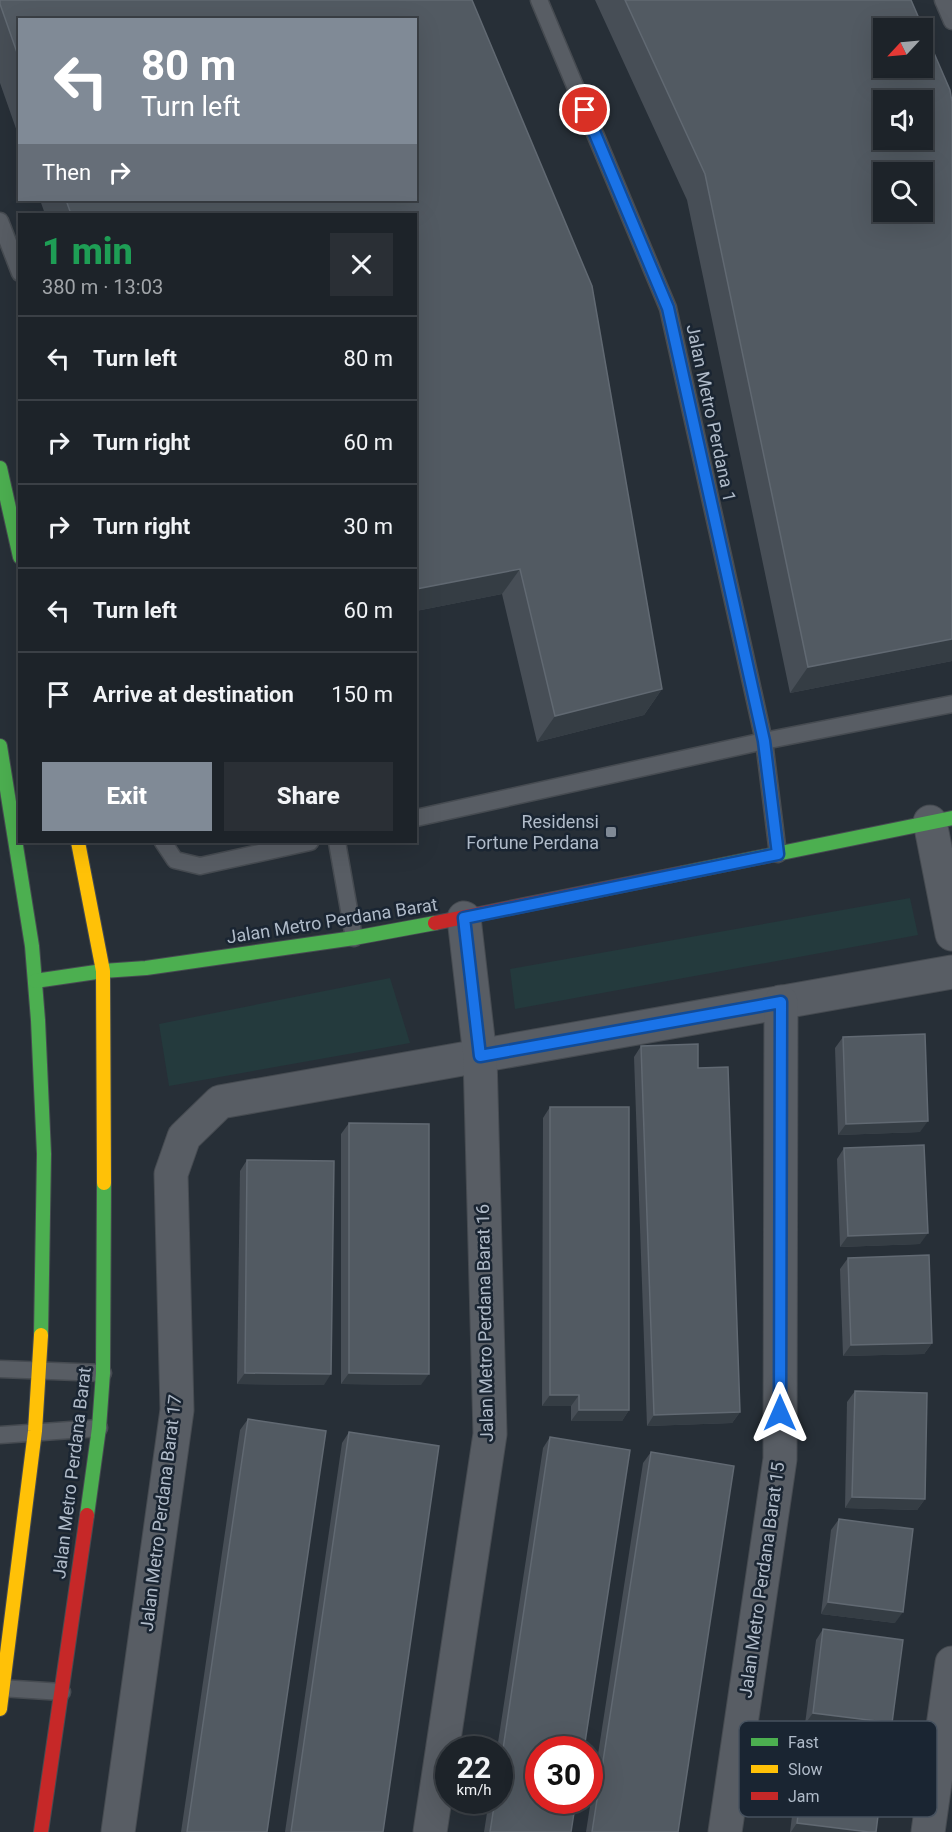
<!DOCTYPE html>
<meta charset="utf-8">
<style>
body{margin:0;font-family:Roboto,sans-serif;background:#2a2f35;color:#f1f3f6;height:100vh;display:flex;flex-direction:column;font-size:22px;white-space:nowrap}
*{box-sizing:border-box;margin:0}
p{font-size:20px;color:#a0a4a8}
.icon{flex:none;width:33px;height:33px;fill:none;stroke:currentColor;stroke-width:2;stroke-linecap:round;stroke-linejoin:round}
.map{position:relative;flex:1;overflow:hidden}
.sheet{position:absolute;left:18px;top:213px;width:399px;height:630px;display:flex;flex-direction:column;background:#1d2329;border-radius:0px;box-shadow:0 6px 24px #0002,0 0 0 2px #3b4046}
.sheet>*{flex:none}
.top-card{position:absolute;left:18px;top:18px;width:399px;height:183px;border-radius:0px;box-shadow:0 6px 24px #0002,0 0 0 2px #3b4046;background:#808a96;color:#fff;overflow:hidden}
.needle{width:39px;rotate:244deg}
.controls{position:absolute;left:873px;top:18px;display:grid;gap:12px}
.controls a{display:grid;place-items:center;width:60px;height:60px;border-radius:0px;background:#1d2329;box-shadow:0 6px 24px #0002,0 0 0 2px #3b4046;font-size:30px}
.speed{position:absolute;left:435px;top:1736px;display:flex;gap:12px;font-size:30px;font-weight:700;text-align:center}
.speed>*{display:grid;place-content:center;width:78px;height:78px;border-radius:50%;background:#1d2329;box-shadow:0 6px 24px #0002,0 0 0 2px #3b4046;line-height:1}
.speed small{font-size:15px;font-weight:400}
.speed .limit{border:9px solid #d22;background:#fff;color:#111}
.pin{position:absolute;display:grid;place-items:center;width:51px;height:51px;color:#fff;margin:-26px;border:3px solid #fff;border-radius:50%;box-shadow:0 2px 6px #0007}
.me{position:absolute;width:66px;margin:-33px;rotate:0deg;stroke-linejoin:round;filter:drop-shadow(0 0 4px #0008)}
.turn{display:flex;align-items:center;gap:21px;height:126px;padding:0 24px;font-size:27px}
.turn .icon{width:78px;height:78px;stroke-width:2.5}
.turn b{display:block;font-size:42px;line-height:51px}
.then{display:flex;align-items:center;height:57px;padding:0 24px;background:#0003;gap:12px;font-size:22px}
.round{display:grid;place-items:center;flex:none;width:63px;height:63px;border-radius:0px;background:#2a2f35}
.overview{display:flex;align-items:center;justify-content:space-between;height:102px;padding:0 24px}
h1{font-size:36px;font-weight:800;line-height:45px;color:#1e9e55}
.button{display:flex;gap:12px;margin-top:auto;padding:12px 24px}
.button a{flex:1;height:69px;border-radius:0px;background:#808a96;color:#fff;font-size:24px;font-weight:800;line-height:69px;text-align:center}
.button a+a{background:#2a2f35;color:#f1f3f6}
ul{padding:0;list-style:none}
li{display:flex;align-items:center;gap:18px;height:84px;padding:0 24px;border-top:2px solid #3b4046}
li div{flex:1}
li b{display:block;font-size:22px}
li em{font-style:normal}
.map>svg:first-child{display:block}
.green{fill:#243a3d}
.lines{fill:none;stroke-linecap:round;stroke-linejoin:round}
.lane-casing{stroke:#464b51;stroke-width:19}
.street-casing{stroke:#464b51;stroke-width:35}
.fast-casing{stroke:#464b51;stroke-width:16}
.slow-casing{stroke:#464b51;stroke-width:16}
.jam-casing{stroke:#464b51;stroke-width:16}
.lane{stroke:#585d64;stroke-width:16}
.street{stroke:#585d64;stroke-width:33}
.fast{stroke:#4caf50;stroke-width:14}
.slow{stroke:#ffc107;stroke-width:14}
.jam{stroke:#c62828;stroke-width:14}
.wall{fill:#474e56}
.shaded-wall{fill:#353d44}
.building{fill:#525a62;stroke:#616972;stroke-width:1.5;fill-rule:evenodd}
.route-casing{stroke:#114b97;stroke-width:15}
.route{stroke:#1a73e8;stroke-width:10}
.poi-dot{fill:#808a96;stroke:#1a2532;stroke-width:2}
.labels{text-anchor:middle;stroke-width:5;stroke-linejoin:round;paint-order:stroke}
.street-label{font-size:18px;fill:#b0bbc9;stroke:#1a2532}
.poi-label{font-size:18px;fill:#b0bbc9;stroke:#1a2532;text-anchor:end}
.key{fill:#1a2532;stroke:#47525f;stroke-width:1.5}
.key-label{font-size:16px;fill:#b0bbc9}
</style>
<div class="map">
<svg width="952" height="1832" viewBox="0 0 952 1832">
<rect width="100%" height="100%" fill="#272f37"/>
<!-- green -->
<g class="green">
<path d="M 910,898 L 918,935 L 515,1009 L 510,969 Z"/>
<path d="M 390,978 L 410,1043 L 169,1086 L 159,1024 Z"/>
</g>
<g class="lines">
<!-- lane casing -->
<g class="lane-casing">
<g id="lane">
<path d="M 539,0 L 668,308 L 764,741 L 778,854"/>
<path d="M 943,0 L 952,21"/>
<path d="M 0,221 L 20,273"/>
<path d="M 416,818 L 764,741 L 952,704"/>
<path d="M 163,842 L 175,860 L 200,866 L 310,842"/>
<path d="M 337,842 L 354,938"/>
<path d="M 0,1369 L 103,1373"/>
<path d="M 0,1435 L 99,1428"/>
<path d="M 0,1688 L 62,1692"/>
</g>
</g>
<!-- street casing -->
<g class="street-casing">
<g id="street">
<path d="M 930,822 L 952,934"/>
<path d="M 118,1832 L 177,1410 L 171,1174 L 184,1137 L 220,1102 L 952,972"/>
<path d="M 430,1832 L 490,1434 L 480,1056 L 464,918"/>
<path d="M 725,1832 L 780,1459 L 781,1002"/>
<path d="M 928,1832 L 952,1663"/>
</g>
</g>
<!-- fast casing -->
<g class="fast-casing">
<g id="fast">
<path d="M 0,468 L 20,557"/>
<path d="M 0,746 L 32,946 L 38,1020 L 44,1154 L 41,1335"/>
<path d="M 683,873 L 952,818"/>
<path d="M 35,981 L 103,971 L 146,968 L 354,938 L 435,923"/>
<path d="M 87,1515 L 99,1428 L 103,1373 L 104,1183"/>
</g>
</g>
<!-- slow casing -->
<g class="slow-casing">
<g id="slow">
<path d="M 78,842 L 103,971 L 104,1183"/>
<path d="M 0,1709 L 35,1431 L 41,1335"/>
</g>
</g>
<!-- jam casing -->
<g class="jam-casing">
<g id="jam">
<path d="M 435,923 L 683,873"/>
<path d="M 41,1832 L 87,1515"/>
</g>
</g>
<!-- lane -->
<use href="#lane" class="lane"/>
<!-- street -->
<use href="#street" class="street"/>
<!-- fast -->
<use href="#fast" class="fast"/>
<!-- slow -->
<use href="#slow" class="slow"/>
<!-- jam -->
<use href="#jam" class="jam"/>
</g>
<!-- wall -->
<g class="wall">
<path d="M 0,0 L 472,0 L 592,286 L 662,689 L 644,715 L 537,742 L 502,594 L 416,611 L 416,214 L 45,214 L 40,200 L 416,200 L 416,20 L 20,20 L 20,140 L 0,83 Z"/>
<path d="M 595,0 L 911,0 L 952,102 L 952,661 L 790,693 L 687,200 Z"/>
<path d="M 843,1037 L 920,1132 L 838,1135 L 835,1048 Z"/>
<path d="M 641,1046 L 698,1068 L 740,1412 L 732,1423 L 647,1426 L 634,1057 Z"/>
<path d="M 550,1107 L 629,1410 L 622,1421 L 571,1421 L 571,1406 L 542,1406 L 543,1118 Z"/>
<path d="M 349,1123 L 421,1385 L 341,1384 L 341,1134 Z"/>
<path d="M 844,1148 L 920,1244 L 840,1247 L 837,1159 Z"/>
<path d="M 247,1160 L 324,1385 L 237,1384 L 240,1171 Z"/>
<path d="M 848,1258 L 932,1343 L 924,1354 L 843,1356 L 840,1269 Z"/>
<path d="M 855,1391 L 925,1499 L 917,1510 L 845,1508 L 847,1402 Z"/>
<path d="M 248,1419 L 267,1832 L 181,1832 L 240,1430 Z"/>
<path d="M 349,1432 L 383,1832 L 285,1832 L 342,1443 Z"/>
<path d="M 550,1437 L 571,1832 L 484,1832 L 489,1800 L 500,1800 L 500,1749 L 497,1749 L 543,1448 Z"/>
<path d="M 651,1452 L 678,1832 L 586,1832 L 643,1463 Z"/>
<path d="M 839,1519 L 895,1623 L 821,1614 L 831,1530 Z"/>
<path d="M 823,1629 L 885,1734 L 805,1724 L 816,1640 Z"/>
<path d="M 808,1741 L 876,1832 L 790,1832 L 800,1752 Z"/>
</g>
<!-- shaded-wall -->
<g class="shaded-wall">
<path d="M 520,569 L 502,594 L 416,611 L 416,589 Z"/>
<path d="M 952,639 L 952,661 L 790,693 L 808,667 Z"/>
<path d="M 662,689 L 644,715 L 537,742 L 555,716 Z"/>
<path d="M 928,1121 L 920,1132 L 838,1135 L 846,1124 Z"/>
<path d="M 928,1233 L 920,1244 L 840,1247 L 848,1236 Z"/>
<path d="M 932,1343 L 924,1354 L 843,1356 L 851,1345 Z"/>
<path d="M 245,1373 L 331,1374 L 324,1385 L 237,1384 Z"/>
<path d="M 349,1373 L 429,1374 L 421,1385 L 341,1384 Z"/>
<path d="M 550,1395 L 579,1395 L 571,1406 L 542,1406 Z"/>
<path d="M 579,1410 L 629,1410 L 622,1421 L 571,1421 Z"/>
<path d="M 740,1412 L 732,1423 L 647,1426 L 654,1415 Z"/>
<path d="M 852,1497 L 925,1499 L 917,1510 L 845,1508 Z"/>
<path d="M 828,1602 L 903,1612 L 895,1623 L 821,1614 Z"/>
<path d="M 813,1713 L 892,1723 L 885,1734 L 805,1724 Z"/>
<path d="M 797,1823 L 869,1832 L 791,1832 Z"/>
</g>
<!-- building -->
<g class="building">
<path d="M 0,0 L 472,0 L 592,286 L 662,689 L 555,716 L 520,569 L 416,589 L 416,214 L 71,214 L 66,200 L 416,200 L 416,20 L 20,20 L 20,61 L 0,4 Z"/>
<path d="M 625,0 L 911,0 L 950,90 L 952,102 L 952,639 L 808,667 L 705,174 ZM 884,28 L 922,28 L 922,68 L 884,68 ZM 884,100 L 922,100 L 922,140 L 884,140 ZM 884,172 L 922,172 L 922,212 L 884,212 Z"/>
<path d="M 925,1034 L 928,1121 L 846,1124 L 843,1037 Z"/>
<path d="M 698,1044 L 698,1068 L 728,1067 L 740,1412 L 654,1415 L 641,1046 Z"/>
<path d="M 550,1107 L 629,1107 L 629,1410 L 579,1410 L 579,1395 L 550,1395 Z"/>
<path d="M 349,1123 L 429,1124 L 429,1374 L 349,1373 Z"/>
<path d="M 924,1145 L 928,1233 L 848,1236 L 844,1148 Z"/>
<path d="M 247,1160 L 334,1161 L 331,1374 L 245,1373 Z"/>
<path d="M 929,1255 L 932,1343 L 851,1345 L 848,1258 Z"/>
<path d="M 855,1391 L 927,1393 L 925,1499 L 852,1497 Z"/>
<path d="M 248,1419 L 326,1431 L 267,1832 L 187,1832 Z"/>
<path d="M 349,1432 L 439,1446 L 383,1832 L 291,1832 Z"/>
<path d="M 550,1437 L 630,1450 L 584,1749 L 538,1749 L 538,1800 L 576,1800 L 571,1832 L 490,1832 L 495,1800 L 500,1800 L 500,1769 Z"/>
<path d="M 651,1452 L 734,1466 L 678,1832 L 592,1832 Z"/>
<path d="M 839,1519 L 913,1529 L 903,1612 L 828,1602 Z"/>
<path d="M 823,1629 L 903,1640 L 892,1723 L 813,1713 Z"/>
<path d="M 808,1741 L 886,1751 L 876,1832 L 869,1832 L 797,1823 Z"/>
</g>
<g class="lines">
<!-- route casing -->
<g class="route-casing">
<path id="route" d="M 585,110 L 668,308 L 764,741 L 778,854 L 464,918 L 480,1056 L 781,1002 L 780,1413"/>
</g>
<!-- route -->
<use href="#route" class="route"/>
</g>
<!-- markers -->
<rect class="poi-dot" x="605" y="826" width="12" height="12" rx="3"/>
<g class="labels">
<!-- street labels -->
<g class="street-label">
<text transform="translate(711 413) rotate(78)" y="6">Jalan Metro Perdana 1</text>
<text transform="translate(332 921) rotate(-9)" y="6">Jalan Metro Perdana Barat</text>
<text transform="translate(485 1323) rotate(-91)" y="6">Jalan Metro Perdana Barat 16</text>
<text transform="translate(72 1473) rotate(-83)" y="6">Jalan Metro Perdana Barat</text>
<text transform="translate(161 1513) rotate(-83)" y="6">Jalan Metro Perdana Barat 17</text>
<text transform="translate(762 1580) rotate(-82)" y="6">Jalan Metro Perdana Barat 15</text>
</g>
<!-- poi labels -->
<g class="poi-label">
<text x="599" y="828">Residensi<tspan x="599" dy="21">Fortune Perdana</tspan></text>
</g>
</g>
<!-- legend -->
<rect x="739" y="1721" width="198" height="96" rx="9" class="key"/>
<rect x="751" y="1738" width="27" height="8" fill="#4caf50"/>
<rect x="751" y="1765" width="27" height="8" fill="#ffc107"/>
<rect x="751" y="1792" width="27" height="8" fill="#c62828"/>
<g class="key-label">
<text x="788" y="1748">Fast</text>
<text x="788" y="1775">Slow</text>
<text x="788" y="1802">Jam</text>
</g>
</svg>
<div class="controls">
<a><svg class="needle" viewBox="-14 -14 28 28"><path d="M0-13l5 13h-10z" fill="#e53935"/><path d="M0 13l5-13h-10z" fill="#a0a4a8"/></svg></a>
<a><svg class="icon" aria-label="sound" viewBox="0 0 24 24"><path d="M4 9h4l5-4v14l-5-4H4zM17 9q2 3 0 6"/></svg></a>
<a><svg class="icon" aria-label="search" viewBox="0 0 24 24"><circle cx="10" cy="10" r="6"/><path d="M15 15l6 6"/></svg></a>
</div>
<div class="speed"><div>22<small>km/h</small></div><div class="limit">30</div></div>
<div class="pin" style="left:585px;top:110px;background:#d93025"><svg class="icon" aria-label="arrive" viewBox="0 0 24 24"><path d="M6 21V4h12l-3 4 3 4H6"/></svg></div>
<svg class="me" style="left:780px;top:1413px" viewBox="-20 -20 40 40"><path d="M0-17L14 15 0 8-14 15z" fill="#1a73e8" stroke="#fff" stroke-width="4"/></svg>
<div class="top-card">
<div class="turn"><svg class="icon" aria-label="left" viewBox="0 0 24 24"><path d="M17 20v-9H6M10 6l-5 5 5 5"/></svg><div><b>80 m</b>Turn left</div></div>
<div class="then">Then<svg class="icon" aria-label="right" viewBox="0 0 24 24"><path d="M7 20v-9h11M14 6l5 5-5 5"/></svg></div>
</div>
<section class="sheet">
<div class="overview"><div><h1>1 min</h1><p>380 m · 13:03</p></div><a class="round"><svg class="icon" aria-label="close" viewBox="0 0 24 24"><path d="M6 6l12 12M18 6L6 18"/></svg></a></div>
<ul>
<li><svg class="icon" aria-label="left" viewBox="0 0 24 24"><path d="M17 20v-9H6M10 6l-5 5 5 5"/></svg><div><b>Turn left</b></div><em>80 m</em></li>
<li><svg class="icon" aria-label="right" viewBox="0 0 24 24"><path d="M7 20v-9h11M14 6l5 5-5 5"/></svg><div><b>Turn right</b></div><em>60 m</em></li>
<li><svg class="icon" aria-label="right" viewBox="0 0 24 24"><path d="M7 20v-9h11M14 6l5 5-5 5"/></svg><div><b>Turn right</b></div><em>30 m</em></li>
<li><svg class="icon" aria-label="left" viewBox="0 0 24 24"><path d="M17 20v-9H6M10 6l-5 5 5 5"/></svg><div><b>Turn left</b></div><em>60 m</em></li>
<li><svg class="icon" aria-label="arrive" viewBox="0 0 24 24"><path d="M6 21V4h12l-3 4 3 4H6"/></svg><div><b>Arrive at destination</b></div><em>150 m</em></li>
</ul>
<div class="button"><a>Exit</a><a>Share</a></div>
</section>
</div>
